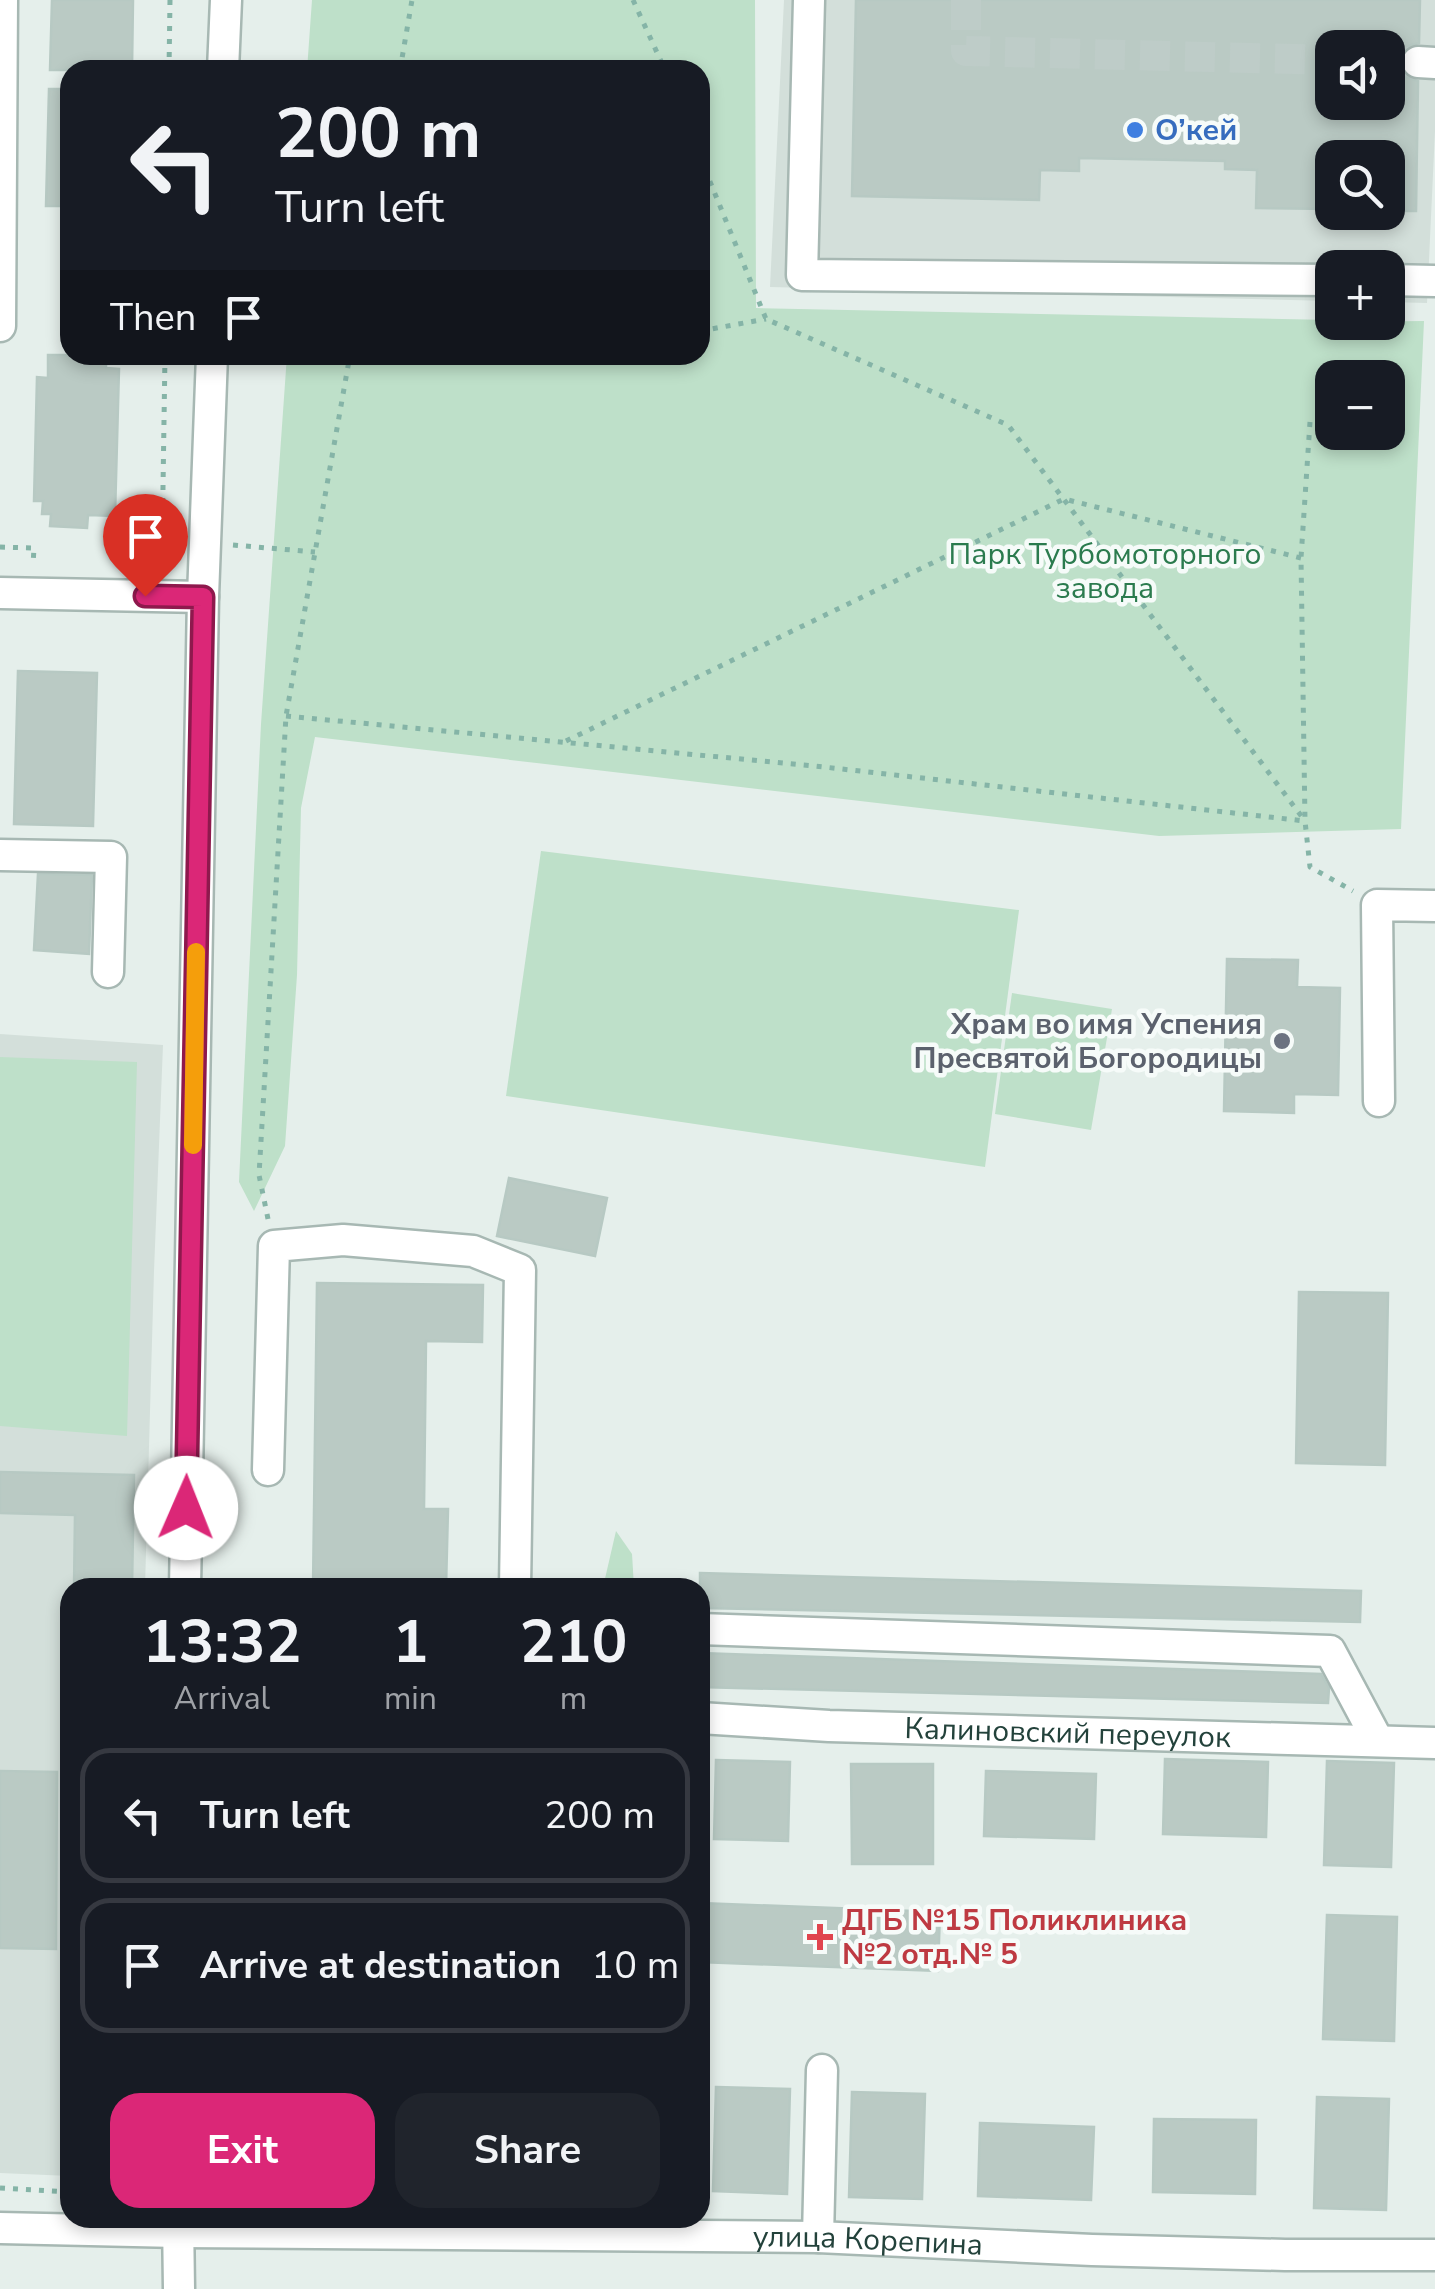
<!DOCTYPE html>
<meta charset="utf-8">
<style>
body{margin:0;font-family:"Nunito Sans",sans-serif;background:#20242c;color:#f1f3f6;height:100vh;display:flex;flex-direction:column;font-size:38px;white-space:nowrap}
*{box-sizing:border-box;margin:0}
p{font-size:32px;color:#9ea1a6}
.icon{flex:none;width:55px;height:55px;fill:none;stroke:currentColor;stroke-width:2;stroke-linecap:round;stroke-linejoin:round}
.map{position:relative;flex:1;overflow:hidden}
.drawer{position:absolute;left:60px;top:1578px;width:650px;height:650px;display:flex;flex-direction:column;background:#171b24;border-radius:30px;box-shadow:0 5px 15px #0003}
.drawer>*{flex:none}
.top-card{position:absolute;left:60px;top:60px;width:650px;height:305px;border-radius:30px;box-shadow:0 5px 15px #0003;background:#171b24;color:#f1f3f6;overflow:hidden}
.controls{position:absolute;left:1315px;top:30px;display:grid;gap:20px}
.controls a{display:grid;place-items:center;width:90px;height:90px;border-radius:20px;background:#171b24;box-shadow:0 5px 15px #0003;font-size:50px}
.pin{position:absolute;display:grid;place-items:center;width:85px;height:85px;color:#fff;margin:-102px -42px;border-radius:50% 50% 50% 0;rotate:-45deg;box-shadow:0 0 10px #0007}
.pin .icon{rotate:45deg}
.me{position:absolute;width:110px;margin:-55px;rotate:1deg;stroke-linejoin:round;filter:drop-shadow(0 0 8px #0008)}
.turn{display:flex;align-items:center;gap:35px;height:210px;padding:0 50px;font-size:45px}
.turn .icon{width:130px;height:130px;stroke-width:2.5}
.turn b{display:block;font-size:70px;line-height:85px}
.then{display:flex;align-items:center;height:95px;padding:0 50px;background:#0003;gap:20px;font-size:38px}
.eta{display:flex;justify-content:space-evenly;align-items:center;height:170px;text-align:center}
.eta b{font-size:60px;font-weight:700;line-height:70px}
.cta{display:flex;gap:20px;margin-top:auto;padding:20px 50px}
.cta a{flex:1;height:115px;border-radius:30px;background:#db2777;color:#fff;font-size:40px;font-weight:700;line-height:115px;text-align:center}
.cta a+a{background:#20242c;color:#f1f3f6}
ul{padding:0;list-style:none}
li{display:flex;align-items:center;gap:30px;height:135px;margin:0 20px 15px;padding:0 30px;border:5px solid #363941;border-radius:30px}
li div{flex:1}
li b{display:block;font-size:38px}
li em{font-style:normal}
.map>svg:first-child{display:block}
.built{fill:#d3dfda;fill-rule:evenodd}
.green{fill:#bee0c9;fill-rule:evenodd}
.building{fill:#bacac4;stroke:#b7c9c3;stroke-width:2.5;fill-rule:evenodd}
.lines{fill:none;stroke-linecap:round;stroke-linejoin:round}
.minor-tunnel{stroke:#beccc8;stroke-width:30;stroke-dasharray:30 15;stroke-linecap:butt}
.minor-casing{stroke:#a7b8b3;stroke-width:35}
.path{stroke:#85b4a7;stroke-width:5;stroke-dasharray:5 8;stroke-linecap:butt}
.minor{stroke:#fff;stroke-width:30}
.route-casing{stroke:#8e194d;stroke-width:25}
.route{stroke:#db2777;stroke-width:18}
.slow{stroke:#f59e0b;stroke-width:18}
.shop-dot{fill:#3f7fe0;stroke:#f6fbf9;stroke-width:4}
.worship-dot{fill:#6b7280;stroke:#f6fbf9;stroke-width:4}
.health-dot{fill:#e0444e;stroke:#f6fbf9;stroke-width:4}
.labels{text-anchor:middle;stroke-width:9;stroke-linejoin:round;paint-order:stroke}
.shop-label{font-size:30px;font-weight:bold;fill:#366cbe;stroke:#f6fbf9;text-anchor:start}
.park-label{font-size:30px;fill:#2b7b4e;stroke:#f6fbf9}
.worship-label{font-size:30px;font-weight:bold;fill:#5b616d;stroke:#f6fbf9;text-anchor:end}
.street-label{font-size:30px;fill:#23423b;stroke:#f6fbf9}
.health-label{font-size:30px;font-weight:bold;fill:#be3a42;stroke:#f6fbf9;text-anchor:start}
</style>
<div class="map">
<svg width="1435" height="2289" viewBox="0 0 1435 2289">
<rect width="100%" height="100%" fill="#e5efeb"/>
<!-- built -->
<g class="built">
<path d="M 784,0 L 1435,0 L 1435,131 L 1427,303 L 1388,302 L 1388,268 L 1332,268 L 1332,301 L 770,287 ZM 1332,48 L 1388,48 L 1388,102 L 1332,102 ZM 1332,158 L 1388,158 L 1388,212 L 1332,212 Z"/>
<path d="M 0,1034 L 163,1045 L 154,1271 L 145,1587 L 70,1588 L 70,2176 L 0,2173 Z"/>
</g>
<!-- green -->
<g class="green">
<path d="M 312,0 L 755,0 L 756,308 L 1332,320 L 1332,322 L 1424,321 L 1401,829 L 1159,836 L 315,737 L 301,808 L 297,975 L 285,1146 L 254,1211 L 239,1182 L 261,724 L 287,355 L 700,355 L 700,70 L 307,70 ZM 1332,378 L 1388,378 L 1388,432 L 1332,432 Z"/>
<path d="M 541,851 L 1019,910 L 985,1167 L 506,1096 Z"/>
<path d="M 1012,993 L 1112,1009 L 1091,1130 L 995,1114 Z"/>
<path d="M 0,1057 L 137,1062 L 127,1436 L 0,1426 Z"/>
<path d="M 616,1531 L 632,1554 L 634,1587 L 617,1587 L 604,1583 Z"/>
</g>
<!-- building -->
<g class="building">
<path d="M 52,0 L 133,0 L 132,70 L 50,70 Z"/>
<path d="M 856,0 L 1420,0 L 1419,43 L 1411,45 L 1403,51 L 1399,62 L 1402,71 L 1407,77 L 1418,81 L 1416,211 L 1388,211 L 1388,158 L 1332,158 L 1332,209 L 1256,208 L 1257,170 L 1225,169 L 1225,161 L 1079,158 L 1079,171 L 1040,170 L 1039,200 L 852,196 ZM 1332,48 L 1388,48 L 1388,102 L 1332,102 Z"/>
<path d="M 49,89 L 70,89 L 70,206 L 46,206 Z"/>
<path d="M 48,355 L 106,355 L 106,368 L 119,369 L 115,516 L 88,515 L 87,528 L 50,526 L 51,514 L 42,514 L 43,501 L 34,501 L 37,377 L 48,378 Z"/>
<path d="M 18,671 L 97,673 L 93,826 L 14,824 Z"/>
<path d="M 38,874 L 92,875 L 89,954 L 34,950 Z"/>
<path d="M 1227,959 L 1298,960 L 1297,987 L 1340,988 L 1338,1095 L 1294,1094 L 1294,1113 L 1224,1111 Z"/>
<path d="M 509,1178 L 607,1198 L 595,1256 L 497,1236 Z"/>
<path d="M 317,1283 L 483,1285 L 482,1342 L 426,1341 L 424,1509 L 448,1509 L 446,1588 L 313,1588 Z"/>
<path d="M 1299,1292 L 1388,1293 L 1385,1465 L 1296,1463 Z"/>
<path d="M 0,1472 L 134,1475 L 132,1588 L 74,1588 L 75,1515 L 0,1513 Z"/>
<path d="M 700,1573 L 1361,1591 L 1360,1622 L 700,1608 Z"/>
<path d="M 700,1653 L 1321,1674 L 1329,1688 L 1328,1703 L 700,1687 Z"/>
<path d="M 1165,1759 L 1268,1762 L 1266,1837 L 1163,1834 Z"/>
<path d="M 716,1760 L 790,1762 L 788,1841 L 714,1839 Z"/>
<path d="M 1327,1761 L 1394,1763 L 1391,1867 L 1324,1865 Z"/>
<path d="M 851,1764 L 933,1764 L 933,1864 L 852,1864 Z"/>
<path d="M 0,1771 L 57,1772 L 56,1949 L 0,1948 Z"/>
<path d="M 986,1771 L 1096,1774 L 1094,1839 L 984,1836 Z"/>
<path d="M 700,1903 L 940,1912 L 938,1971 L 700,1962 Z"/>
<path d="M 1327,1915 L 1397,1917 L 1394,2041 L 1323,2039 Z"/>
<path d="M 716,2087 L 790,2089 L 787,2194 L 713,2191 Z"/>
<path d="M 852,2092 L 925,2094 L 922,2199 L 849,2197 Z"/>
<path d="M 1317,2097 L 1389,2099 L 1386,2210 L 1314,2208 Z"/>
<path d="M 1154,2119 L 1256,2120 L 1255,2194 L 1153,2192 Z"/>
<path d="M 980,2123 L 1094,2127 L 1091,2200 L 978,2196 Z"/>
</g>
<g class="lines">
<!-- minor-tunnel -->
<g class="minor-tunnel">
<path d="M 966,0 L 966,51 L 1332,60"/>
<path d="M 1388,61 L 1418,62"/>
</g>
<!-- minor casing -->
<g class="minor-casing">
<g id="minor">
<path d="M 809,0 L 802,275 L 1332,280"/>
<path d="M 1418,62 L 1435,63"/>
<path d="M 223,70 L 226,0"/>
<path d="M 1388,280 L 1435,281"/>
<path d="M 0,326 L 2,0"/>
<path d="M 0,593 L 203,597"/>
<path d="M 0,855 L 111,857 L 108,972"/>
<path d="M 1379,1101 L 1377,905 L 1435,906"/>
<path d="M 268,1470 L 274,1246 L 343,1240 L 473,1251 L 520,1270 L 515,1588"/>
<path d="M 185,1588 L 203,597 L 212,355"/>
<path d="M 700,1629 L 1330,1651 L 1378,1741"/>
<path id="s1" d="M 700,1718 L 829,1726 L 1435,1743"/>
<path d="M 178,2218 L 179,2289"/>
<path id="s2" d="M 0,2228 L 178,2232 L 818,2237 L 1092,2250 L 1285,2255 L 1435,2255"/>
<path d="M 818,2237 L 822,2070"/>
</g>
</g>
<!-- path -->
<g class="path">
<path d="M 633,0 L 665,70"/>
<path d="M 169,70 L 170,0"/>
<path d="M 400,70 L 412,0"/>
<path d="M 700,157 L 766,319 L 1008,425 L 1305,821"/>
<path d="M 700,331 L 766,319"/>
<path d="M 165,355 L 162,553 L 169,568"/>
<path d="M 513,355 L 545,358 L 560,355"/>
<path d="M 1310,422 L 1301,558 L 1305,821 L 1310,867 L 1353,891"/>
<path d="M 233,545 L 315,552"/>
<path d="M 0,547 L 34,548 L 33,565"/>
<path d="M 286,716 L 815,766 L 1305,821"/>
<path d="M 566,741 L 1064,499 L 1301,558"/>
<path d="M 268,1219 L 259,1175 L 286,716 L 350,355"/>
<path d="M 0,2188 L 70,2192"/>
</g>
<!-- minor -->
<use href="#minor" class="minor"/>
</g>
<g class="lines">
<!-- route casing -->
<g class="route-casing">
<path id="route" d="M 145,596 L 203,597 L 186,1508"/>
</g>
<!-- route -->
<use href="#route" class="route"/>
<!-- slow -->
<path class="slow" d="M 193,1145 L 196,952"/>
</g>
<!-- markers -->
<circle class="shop-dot" cx="1135" cy="130" r="10"/>
<circle class="worship-dot" cx="1282" cy="1041" r="10"/>
<path class="health-dot" d="M815 1922h10v10h10v10h-10v10h-10v-10h-10v-10h10z"/>
<g class="labels">
<!-- shop labels -->
<g class="shop-label">
<text x="1155" y="140">О’кей</text>
</g>
<!-- park labels -->
<g class="park-label">
<text x="1105" y="564">Парк Турбомоторного<tspan x="1105" dy="34">завода</tspan></text>
</g>
<!-- worship labels -->
<g class="worship-label">
<text x="1262" y="1034">Храм во имя Успения<tspan x="1262" dy="34">Пресвятой Богородицы</tspan></text>
</g>
<!-- street labels -->
<g class="street-label">
<text dy="10" stroke="none"><textPath href="#s1" startOffset="368">Калиновский переулок</textPath></text>
<text dy="10" stroke="none"><textPath href="#s2" startOffset="868">улица Корепина</textPath></text>
</g>
<!-- health labels -->
<g class="health-label">
<text x="842" y="1930">ДГБ №15 Поликлиника<tspan x="842" dy="34">№2 отд.№ 5</tspan></text>
</g>
</g>
</svg>
<div class="controls">
<a><svg class="icon" aria-label="sound" viewBox="0 0 24 24"><path d="M4 9h4l5-4v14l-5-4H4zM17 9q2 3 0 6"/></svg></a>
<a><svg class="icon" aria-label="search" viewBox="0 0 24 24"><circle cx="10" cy="10" r="6"/><path d="M15 15l6 6"/></svg></a>
<a>+</a>
<a>−</a>
</div>
<div class="pin" style="left:145px;top:596px;background:#d93025"><svg class="icon" aria-label="arrive" viewBox="0 0 24 24"><path d="M6 21V4h12l-3 4 3 4H6"/></svg></div>
<svg class="me" style="left:186px;top:1508px" viewBox="-20 -20 40 40"><circle r="19" fill="#fff"/><path d="M0-13L10 11 0 6-10 11z" fill="#db2777"/></svg>
<div class="top-card">
<div class="turn"><svg class="icon" aria-label="left" viewBox="0 0 24 24"><path d="M17 20v-9H6M10 6l-5 5 5 5"/></svg><div><b>200 m</b>Turn left</div></div>
<div class="then">Then<svg class="icon" aria-label="arrive" viewBox="0 0 24 24"><path d="M6 21V4h12l-3 4 3 4H6"/></svg></div>
</div>
<section class="drawer">
<div class="eta">
<div><b>13:32</b><p>Arrival</p></div>
<div><b>1</b><p>min</p></div>
<div><b>210</b><p>m</p></div>
</div>
<ul>
<li><svg class="icon" aria-label="left" viewBox="0 0 24 24"><path d="M17 20v-9H6M10 6l-5 5 5 5"/></svg><div><b>Turn left</b></div><em>200 m</em></li>
<li><svg class="icon" aria-label="arrive" viewBox="0 0 24 24"><path d="M6 21V4h12l-3 4 3 4H6"/></svg><div><b>Arrive at destination</b></div><em>10 m</em></li>
</ul>
<div class="cta"><a>Exit</a><a>Share</a></div>
</section>
</div>
